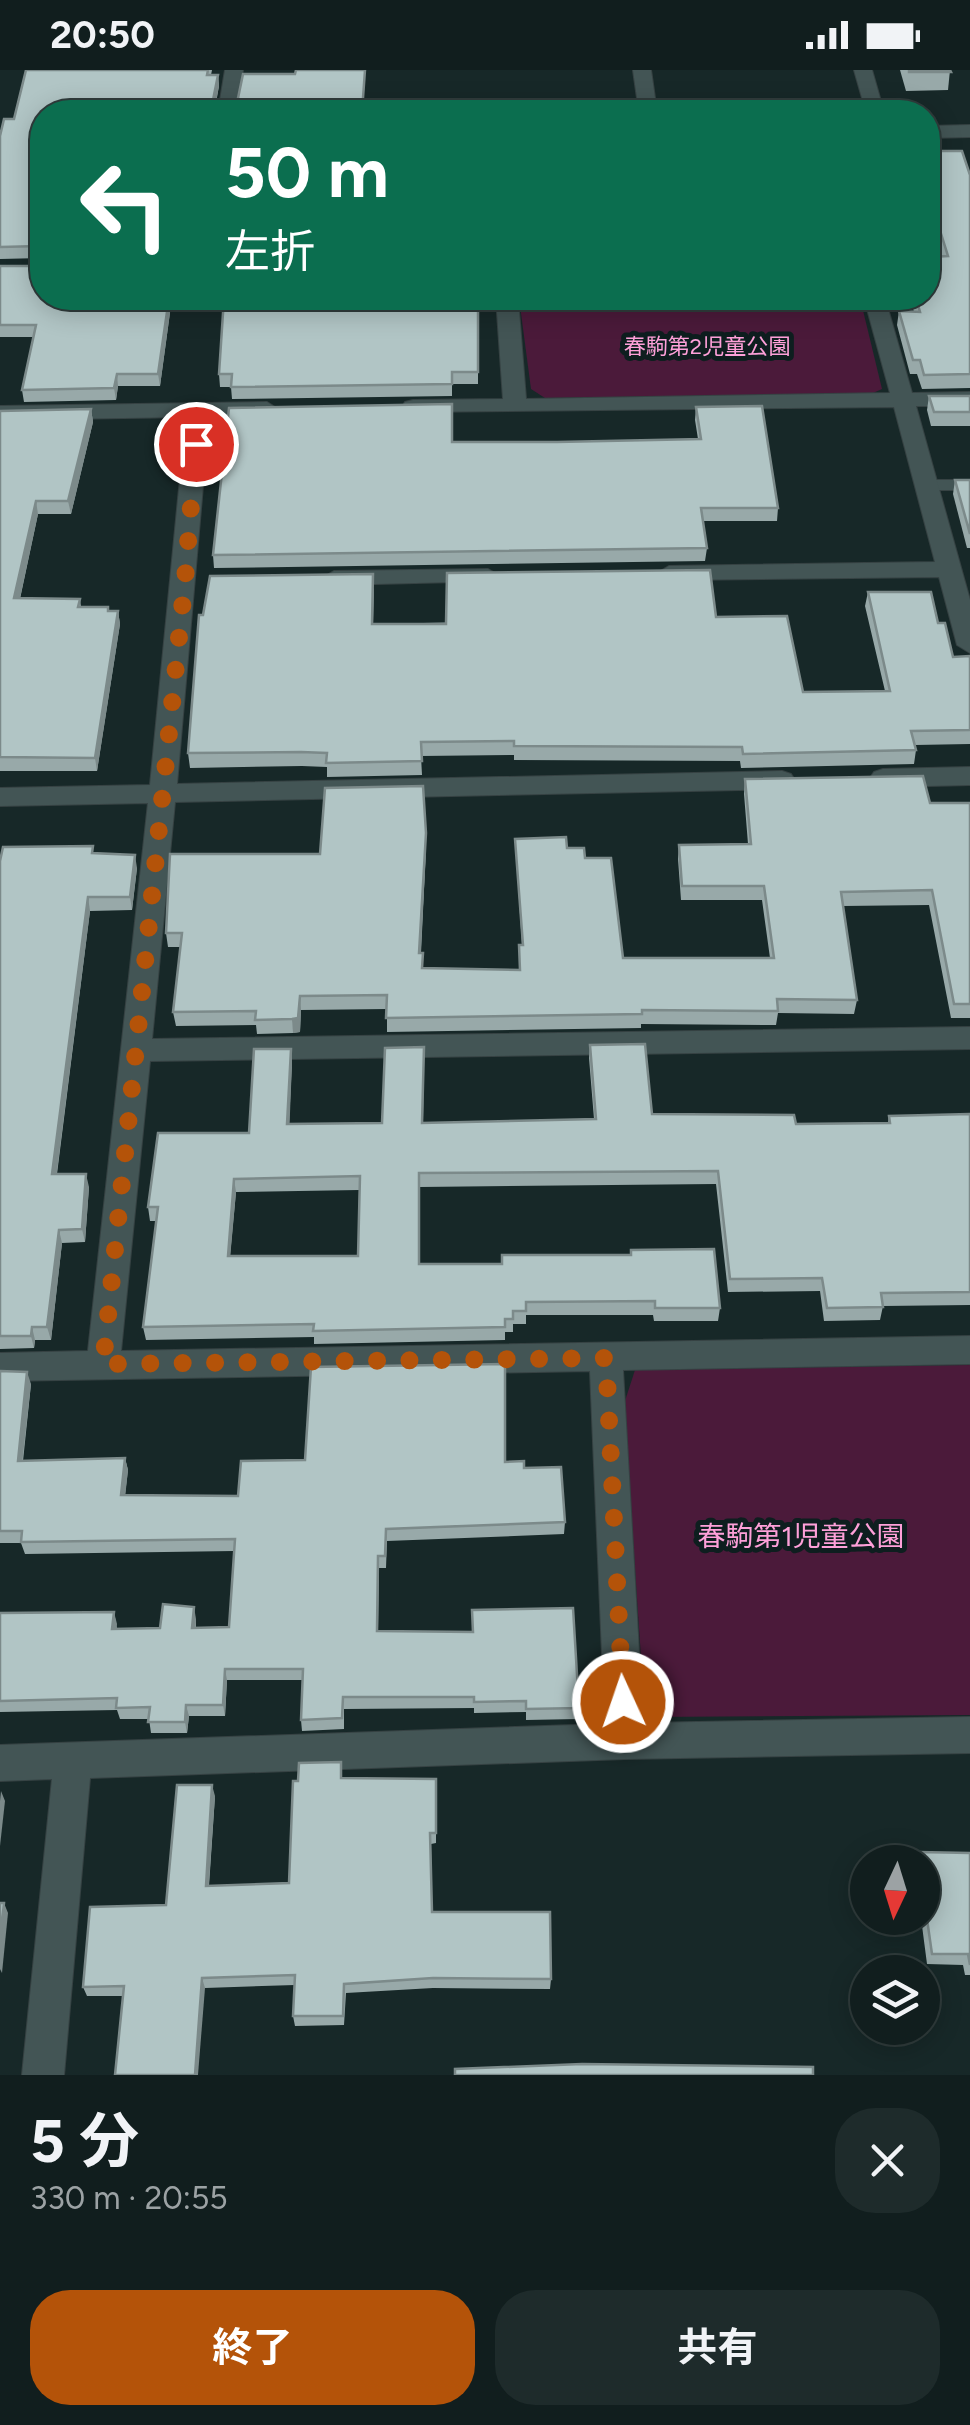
<!DOCTYPE html>
<html lang="ja">
<meta charset="utf-8">
<style>
body{margin:0;font-family:Figtree,"Noto Sans JP",sans-serif;background:#1e2b2b;color:#f1f3f6;height:100vh;display:flex;flex-direction:column;font-size:38px;white-space:nowrap}
*{box-sizing:border-box;margin:0}
p{font-size:32px;color:#9ca2a4}
.icon{flex:none;width:55px;height:55px;fill:none;stroke:currentColor;stroke-width:2;stroke-linecap:round;stroke-linejoin:round}
.map{position:relative;height:2005px;overflow:hidden}
.panel{display:flex;flex-direction:column;background:#111e1e;flex:1}
.panel>*{flex:none}
.guide{position:absolute;left:30px;top:30px;width:910px;height:210px;border-radius:40px;box-shadow:0 5px 25px #0003,0 0 0 2px #303c3c;background:#0b6e4f;color:#fff;overflow:hidden}
.needle{width:65px;rotate:184deg}
.controls{position:absolute;left:850px;top:1775px;display:grid;gap:20px}
.controls a{display:grid;place-items:center;width:90px;height:90px;border-radius:50%;background:#111e1e;box-shadow:0 5px 25px #0003,0 0 0 2px #303c3c;font-size:50px}
.pin{position:absolute;display:grid;place-items:center;width:85px;height:85px;color:#fff;margin:-42px;border:5px solid #fff;border-radius:50%;box-shadow:0 2px 10px #0007}
.me{position:absolute;width:110px;margin:-55px;rotate:357deg;stroke-linejoin:round;filter:drop-shadow(0 0 8px #0008)}
.turn{display:flex;align-items:center;gap:35px;height:210px;padding:0 30px;font-size:45px}
.turn .icon{width:130px;height:130px;stroke-width:2.5}
.turn b{display:block;font-size:70px;line-height:85px}
.round{display:grid;place-items:center;flex:none;width:105px;height:105px;border-radius:40px;background:#1e2b2b}
.headline{display:flex;align-items:center;justify-content:space-between;height:170px;padding:0 30px}
h1{font-size:60px;font-weight:700;line-height:75px}
.button{display:flex;gap:20px;margin-top:auto;padding:20px 30px}
.button a{flex:1;height:115px;border-radius:40px;background:#b45309;color:#fff;font-size:40px;font-weight:700;line-height:115px;text-align:center}
.button a+a{background:#1e2b2b;color:#f1f3f6}
.status{display:flex;justify-content:space-between;align-items:center;height:70px;padding:0 50px;background:#111e1e;direction:ltr}
.status svg{height:28px;fill:currentColor}
.map>svg:first-child{display:block}
.green{fill:#4b1a3a}
.lines{fill:none;stroke-linecap:round;stroke-linejoin:round}
.service-casing{stroke:#364243;stroke-width:2}
.minor-casing{stroke:#364243;stroke-width:2}
.service{fill:#435555;fill-rule:evenodd}
.minor{fill:#435555;fill-rule:evenodd}
.wall{fill:#98a9a9;fill-rule:evenodd}
.shaded-wall{fill:#7c8a8a}
.building{fill:#b1c5c5;stroke:#7c8a8a;stroke-width:2.5;fill-rule:evenodd}
.route{stroke:#b45309;stroke-width:18;stroke-dasharray:0 32.4}
.labels{text-anchor:middle;stroke-width:10;stroke-linejoin:round;paint-order:stroke}
.far-park-label{font-size:22px;fill:#fea0d9;stroke:#0e1e1f}
.park-label{font-size:28px;fill:#fea0d9;stroke:#0e1e1f}
</style>
<div class="status"><b>20:50</b><svg viewBox="0 0 49 12"><path d="M0 12V9h3v3zM5 12V6h3v6zM10 12V3h3v9zM15 12V0h3v12zM26 1h20v11H26zM47 4h2v5h-2z"/></svg></div>
<div class="map">
<svg width="970" height="2005" viewBox="0 0 970 2005">
<rect width="100%" height="100%" fill="#172828"/>
<!-- green -->
<g class="green">
<path d="M 519,228 L 860,228 L 882,319 L 873,323 L 545,328 L 531,319 Z"/>
<path d="M 970,1295 L 970,1645 L 645,1647 L 624,1334 L 635,1300 Z"/>
</g>
<g class="lines">
<!-- service casing -->
<g class="service-casing">
<path id="service" d="M 970,410 L 970,420 L 928,420 L 920,415 L 928,410 Z"/>
</g>
<!-- minor casing -->
<g class="minor-casing">
<g id="minor">
<path d="M 225,0 L 243,0 L 236,42 L 218,42 Z"/>
<path d="M 633,0 L 651,0 L 657,42 L 639,42 Z"/>
<path d="M 854,0 L 872,0 L 884,42 L 866,42 Z"/>
<path d="M 970,55 L 970,67 L 928,68 L 928,56 Z"/>
<path d="M 496,228 L 518,228 L 526,329 L 890,323 L 864,228 L 885,228 L 912,323 L 970,322 L 970,336 L 916,336 L 970,530 L 970,583 L 957,575 L 939,507 L 669,510 L 657,503 L 669,496 L 935,492 L 894,337 L 405,342 L 402,337 L 405,332 L 413,330 L 503,329 Z"/>
<path d="M 267,332 L 278,339 L 275,344 L 209,347 L 177,714 L 782,701 L 791,704 L 795,710 L 791,716 L 782,719 L 175,732 L 152,969 L 970,957 L 970,979 L 150,991 L 121,1281 L 970,1266 L 970,1294 L 623,1300 L 643,1653 L 970,1647 L 970,1683 L 625,1689 L 90,1708 L 64,2005 L 22,2005 L 52,1709 L 0,1711 L 0,1675 L 605,1654 L 590,1301 L 0,1311 L 0,1283 L 88,1281 L 148,733 L 0,736 L 0,718 L 150,715 L 186,347 L 0,350 L 0,336 Z"/>
<path d="M 488,499 L 500,506 L 497,511 L 334,515 L 322,508 L 334,501 Z"/>
<path d="M 970,697 L 970,715 L 883,717 L 874,714 L 870,708 L 874,702 L 883,699 Z"/>
</g>
</g>
<!-- service -->
<use href="#service" class="service"/>
<!-- minor -->
<use href="#minor" class="minor"/>
</g>
<!-- wall -->
<g class="wall">
<path d="M 26,0 L 212,0 L 211,5 L 218,5 L 219,16 L 216,33 L 217,34 L 237,33 L 295,4 L 365,0 L 363,42 L 42,42 L 42,190 L 42,188 L 0,189 L 0,66 L 14,49 Z"/>
<path d="M 900,0 L 950,0 L 948,20 L 906,21 Z"/>
<path d="M 928,81 L 970,105 L 970,318 L 922,319 L 917,304 L 910,304 L 897,255 L 899,241 L 914,242 L 910,228 L 928,228 L 941,187 L 928,142 Z"/>
<path d="M 0,196 L 42,228 L 172,228 L 160,316 L 118,316 L 116,330 L 24,332 L 22,320 L 34,267 L 0,267 Z"/>
<path d="M 478,228 L 478,314 L 452,314 L 452,326 L 232,329 L 231,317 L 220,317 L 219,304 Z"/>
<path d="M 929,326 L 970,326 L 970,356 L 931,356 L 927,340 Z"/>
<path d="M 696,337 L 778,438 L 777,451 L 703,451 L 707,478 L 705,491 L 214,498 L 213,485 L 452,372 L 557,372 L 698,369 L 695,350 Z"/>
<path d="M 91,339 L 93,352 L 71,444 L 38,444 L 20,529 L 80,529 L 81,537 L 108,537 L 109,541 L 118,541 L 120,554 L 97,701 L 0,701 L 0,341 Z"/>
<path d="M 955,410 L 970,410 L 970,478 L 967,478 L 953,424 Z"/>
<path d="M 374,518 L 373,554 L 716,547 L 803,622 L 885,621 L 865,536 L 868,522 L 938,553 L 953,587 L 970,586 L 970,674 L 915,675 L 916,680 L 914,694 L 741,698 L 740,691 L 514,690 L 514,685 L 421,686 L 422,705 L 327,707 L 327,697 L 302,696 L 190,698 L 188,683 Z"/>
<path d="M 745,709 L 930,733 L 970,733 L 970,948 L 951,948 L 929,835 L 843,836 L 857,930 L 854,944 L 778,943 L 776,955 L 641,954 L 641,958 L 387,962 L 387,939 L 301,940 L 300,962 L 293,963 L 257,964 L 256,955 L 176,956 L 173,942 L 180,877 L 168,877 L 166,863 L 320,784 L 426,778 L 421,883 L 423,899 L 519,900 L 522,875 L 515,769 L 567,778 L 585,788 L 623,888 L 770,888 L 762,830 L 681,830 L 678,789 L 679,775 L 748,774 L 744,724 Z"/>
<path d="M 94,783 L 137,798 L 132,840 L 90,841 L 57,1104 L 89,1117 L 85,1172 L 62,1173 L 51,1270 L 35,1270 L 34,1278 L 0,1279 L 0,791 Z"/>
<path d="M 590,975 L 652,1044 L 796,1054 L 888,1053 L 889,1046 L 970,1044 L 970,1235 L 883,1236 L 880,1250 L 824,1251 L 820,1221 L 728,1222 L 716,1114 L 420,1117 L 419,1194 L 720,1238 L 718,1251 L 654,1251 L 653,1245 L 526,1245 L 526,1254 L 513,1254 L 513,1262 L 505,1262 L 505,1270 L 314,1274 L 314,1267 L 146,1270 L 143,1257 L 157,1151 L 150,1151 L 148,1137 L 249,1063 L 291,979 L 292,993 L 289,1054 L 382,1053 L 424,991 L 423,1053 L 594,1049 L 589,988 ZM 359,1120 L 358,1186 L 230,1186 L 236,1122 Z"/>
<path d="M 0,1301 L 31,1314 L 23,1391 L 125,1388 L 128,1400 L 125,1425 L 238,1426 L 505,1392 L 524,1398 L 565,1452 L 564,1464 L 387,1471 L 386,1498 L 379,1498 L 378,1561 L 579,1638 L 578,1649 L 526,1650 L 526,1642 L 474,1643 L 474,1638 L 344,1639 L 344,1659 L 302,1661 L 301,1650 L 303,1610 L 227,1610 L 225,1646 L 189,1646 L 187,1663 L 151,1663 L 149,1649 L 120,1649 L 117,1640 L 0,1642 L 0,1543 L 114,1542 L 117,1559 L 160,1558 L 196,1549 L 196,1558 L 229,1557 L 234,1481 L 25,1484 L 21,1473 L 0,1473 Z"/>
<path d="M 342,1703 L 342,1708 L 436,1709 L 436,1773 L 431,1774 L 432,1842 L 551,1909 L 550,1919 L 433,1918 L 346,1923 L 344,1955 L 295,1956 L 293,1946 L 295,1915 L 205,1918 L 123,1926 L 87,1926 L 83,1917 L 166,1835 L 215,1726 L 209,1816 L 289,1813 Z"/>
<path d="M 918,1782 L 970,1783 L 970,1905 L 965,1905 L 963,1895 L 927,1894 L 921,1848 L 922,1792 L 915,1792 Z"/>
</g>
<!-- shaded-wall -->
<g class="shaded-wall">
<path d="M 218,5 L 219,16 L 214,41 L 213,30 Z"/>
<path d="M 169,228 L 172,228 L 160,316 L 158,304 Z"/>
<path d="M 117,304 L 118,316 L 116,330 L 114,318 Z"/>
<path d="M 91,339 L 93,352 L 71,444 L 68,431 Z"/>
<path d="M 36,431 L 38,444 L 17,542 L 14,528 Z"/>
<path d="M 118,541 L 120,554 L 97,701 L 95,688 Z"/>
<path d="M 426,763 L 426,778 L 420,897 L 419,883 Z"/>
<path d="M 135,785 L 137,798 L 132,840 L 130,827 Z"/>
<path d="M 88,827 L 90,841 L 55,1117 L 52,1104 Z"/>
<path d="M 300,926 L 301,940 L 300,962 L 293,963 L 292,949 Z"/>
<path d="M 291,979 L 292,993 L 289,1068 L 287,1054 Z"/>
<path d="M 86,1104 L 89,1117 L 85,1172 L 82,1159 Z"/>
<path d="M 234,1109 L 236,1122 L 229,1200 L 228,1186 Z"/>
<path d="M 59,1160 L 62,1173 L 51,1270 L 47,1257 Z"/>
<path d="M 32,1257 L 35,1270 L 34,1278 L 31,1266 Z"/>
<path d="M 27,1302 L 31,1314 L 21,1403 L 18,1391 Z"/>
<path d="M 125,1388 L 128,1400 L 124,1437 L 121,1425 Z"/>
<path d="M 194,1537 L 196,1549 L 195,1570 L 192,1558 Z"/>
<path d="M 114,1542 L 117,1554 L 115,1570 L 112,1559 Z"/>
<path d="M 225,1599 L 227,1610 L 225,1646 L 223,1635 Z"/>
<path d="M 186,1635 L 189,1646 L 187,1663 L 185,1652 Z"/>
<path d="M 212,1715 L 215,1726 L 208,1826 L 206,1816 Z"/>
<path d="M 1,1721 L 5,1731 L 0,1776 L 0,1731 Z"/>
<path d="M 4,1833 L 8,1843 L 2,1903 L 0,1899 L 0,1871 Z"/>
<path d="M 202,1908 L 205,1918 L 198,2005 L 195,2005 Z"/>
</g>
<!-- building -->
<g class="building">
<path d="M 26,0 L 208,0 L 207,5 L 218,5 L 213,30 L 217,34 L 237,33 L 243,4 L 295,4 L 296,0 L 365,0 L 362,42 L 42,42 L 42,186 L 40,176 L 0,177 L 0,66 L 4,49 L 14,49 Z"/>
<path d="M 909,0 L 950,0 L 951,2 L 909,2 Z"/>
<path d="M 928,81 L 962,81 L 970,105 L 970,304 L 924,305 L 920,290 L 913,290 L 899,241 L 920,242 L 916,228 L 928,228 L 928,187 L 948,186 L 928,122 Z"/>
<path d="M 42,193 L 42,228 L 169,228 L 158,304 L 117,304 L 114,318 L 22,320 L 36,255 L 0,255 L 0,196 L 40,196 Z"/>
<path d="M 224,228 L 478,228 L 478,302 L 452,302 L 452,314 L 231,317 L 232,304 L 219,304 Z"/>
<path d="M 929,326 L 970,326 L 970,342 L 934,342 Z"/>
<path d="M 452,334 L 452,372 L 557,372 L 701,369 L 696,337 L 762,336 L 778,438 L 701,438 L 707,478 L 213,485 L 229,338 Z"/>
<path d="M 91,339 L 68,431 L 36,431 L 14,528 L 80,529 L 78,537 L 108,537 L 108,541 L 118,541 L 95,688 L 0,687 L 0,341 Z"/>
<path d="M 955,410 L 970,410 L 970,464 Z"/>
<path d="M 710,500 L 716,547 L 787,546 L 803,622 L 890,621 L 868,522 L 931,522 L 938,553 L 945,553 L 953,587 L 970,586 L 970,660 L 911,661 L 916,680 L 743,684 L 742,677 L 514,676 L 514,671 L 421,672 L 422,691 L 326,693 L 327,683 L 301,682 L 188,683 L 199,545 L 203,545 L 210,506 L 373,504 L 372,554 L 446,554 L 447,503 Z"/>
<path d="M 923,706 L 930,733 L 970,733 L 970,934 L 954,934 L 932,820 L 841,822 L 857,930 L 777,929 L 778,941 L 642,940 L 642,944 L 386,948 L 387,925 L 300,926 L 298,948 L 292,949 L 255,950 L 256,941 L 173,942 L 182,863 L 166,863 L 170,784 L 320,784 L 325,718 L 423,716 L 426,763 L 419,883 L 423,883 L 422,898 L 520,900 L 519,875 L 523,875 L 515,769 L 566,767 L 567,778 L 584,778 L 585,788 L 611,788 L 623,888 L 774,888 L 764,816 L 682,816 L 679,775 L 751,774 L 745,709 Z"/>
<path d="M 93,776 L 92,783 L 135,785 L 130,827 L 88,827 L 52,1104 L 86,1104 L 82,1159 L 59,1160 L 47,1257 L 32,1257 L 31,1266 L 0,1266 L 0,791 L 3,777 Z"/>
<path d="M 645,974 L 652,1044 L 794,1045 L 796,1054 L 890,1053 L 889,1046 L 970,1044 L 970,1222 L 881,1223 L 883,1237 L 827,1238 L 822,1208 L 730,1209 L 718,1101 L 419,1103 L 419,1194 L 502,1194 L 502,1185 L 631,1185 L 631,1180 L 714,1179 L 720,1238 L 655,1238 L 655,1231 L 526,1232 L 526,1241 L 513,1241 L 513,1249 L 505,1249 L 505,1257 L 313,1261 L 314,1254 L 143,1257 L 158,1137 L 148,1137 L 158,1063 L 249,1063 L 254,979 L 291,979 L 287,1054 L 382,1053 L 385,978 L 424,977 L 422,1053 L 596,1049 L 590,975 ZM 360,1106 L 358,1186 L 228,1186 L 234,1109 Z"/>
<path d="M 505,1294 L 505,1392 L 524,1391 L 524,1398 L 561,1397 L 565,1452 L 386,1459 L 385,1486 L 378,1486 L 377,1561 L 473,1562 L 472,1540 L 573,1538 L 579,1638 L 526,1639 L 526,1631 L 474,1632 L 474,1627 L 343,1627 L 342,1648 L 301,1650 L 303,1599 L 225,1599 L 223,1635 L 186,1635 L 185,1652 L 148,1652 L 150,1637 L 116,1638 L 117,1628 L 0,1631 L 0,1543 L 114,1542 L 112,1559 L 160,1558 L 163,1534 L 194,1537 L 192,1558 L 229,1557 L 235,1469 L 21,1472 L 22,1461 L 0,1461 L 0,1301 L 27,1302 L 18,1391 L 125,1388 L 121,1425 L 238,1426 L 241,1391 L 305,1390 L 311,1297 Z"/>
<path d="M 341,1692 L 341,1708 L 436,1709 L 436,1763 L 430,1763 L 432,1842 L 550,1842 L 551,1909 L 433,1908 L 344,1914 L 343,1946 L 293,1946 L 295,1905 L 202,1908 L 195,2005 L 115,2005 L 124,1916 L 83,1917 L 90,1837 L 166,1835 L 177,1715 L 212,1715 L 206,1816 L 289,1813 L 293,1711 L 298,1711 L 299,1693 Z"/>
<path d="M 918,1782 L 970,1783 L 970,1895 L 968,1884 L 932,1884 L 922,1814 L 922,1792 L 920,1792 Z"/>
<path d="M 0,1833 L 4,1833 L 0,1871 Z"/>
<path d="M 582,1994 L 813,1997 L 813,2005 L 455,2005 L 455,1999 Z"/>
</g>
<g class="lines">
<!-- route -->
<path class="route" d="M 196,374 L 185,510 L 103,1294 L 606,1288 L 623,1632"/>
</g>
<g class="labels">
<!-- far-park labels -->
<g class="far-park-label">
<text x="707" y="284">春駒第2児童公園</text>
</g>
<!-- park labels -->
<g class="park-label">
<text x="801" y="1476">春駒第1児童公園</text>
</g>
</g>
</svg>
<div class="controls">
<a><svg class="needle" viewBox="-14 -14 28 28"><path d="M0-13l5 13h-10z" fill="#e53935"/><path d="M0 13l5-13h-10z" fill="#9ca2a4"/></svg></a>
<a><svg class="icon" aria-label="layers" viewBox="0 0 24 24"><path d="M12 4l9 5-9 5-9-5zM3 14l9 5 9-5"/></svg></a>
</div>
<div class="pin" style="left:196px;top:374px;background:#d93025"><svg class="icon" aria-label="arrive" viewBox="0 0 24 24"><path d="M6 21V4h12l-3 4 3 4H6"/></svg></div>
<svg class="me" style="left:623px;top:1632px" viewBox="-20 -20 40 40"><circle r="17" fill="#b45309" stroke="#fff" stroke-width="3"/><path d="M0-11L8 9 0 5-8 9z" fill="#fff"/></svg>
<div class="guide">
<div class="turn"><svg class="icon" aria-label="left" viewBox="0 0 24 24"><path d="M17 20v-9H6M10 6l-5 5 5 5"/></svg><div><b>50 m</b>左折</div></div>
</div>
</div>
<section class="panel">
<div class="headline"><div><h1>5 分</h1><p>330 m · 20:55</p></div><a class="round"><svg class="icon" aria-label="close" viewBox="0 0 24 24"><path d="M6 6l12 12M18 6L6 18"/></svg></a></div>
<div class="button"><a>終了</a><a>共有</a></div>
</section>
